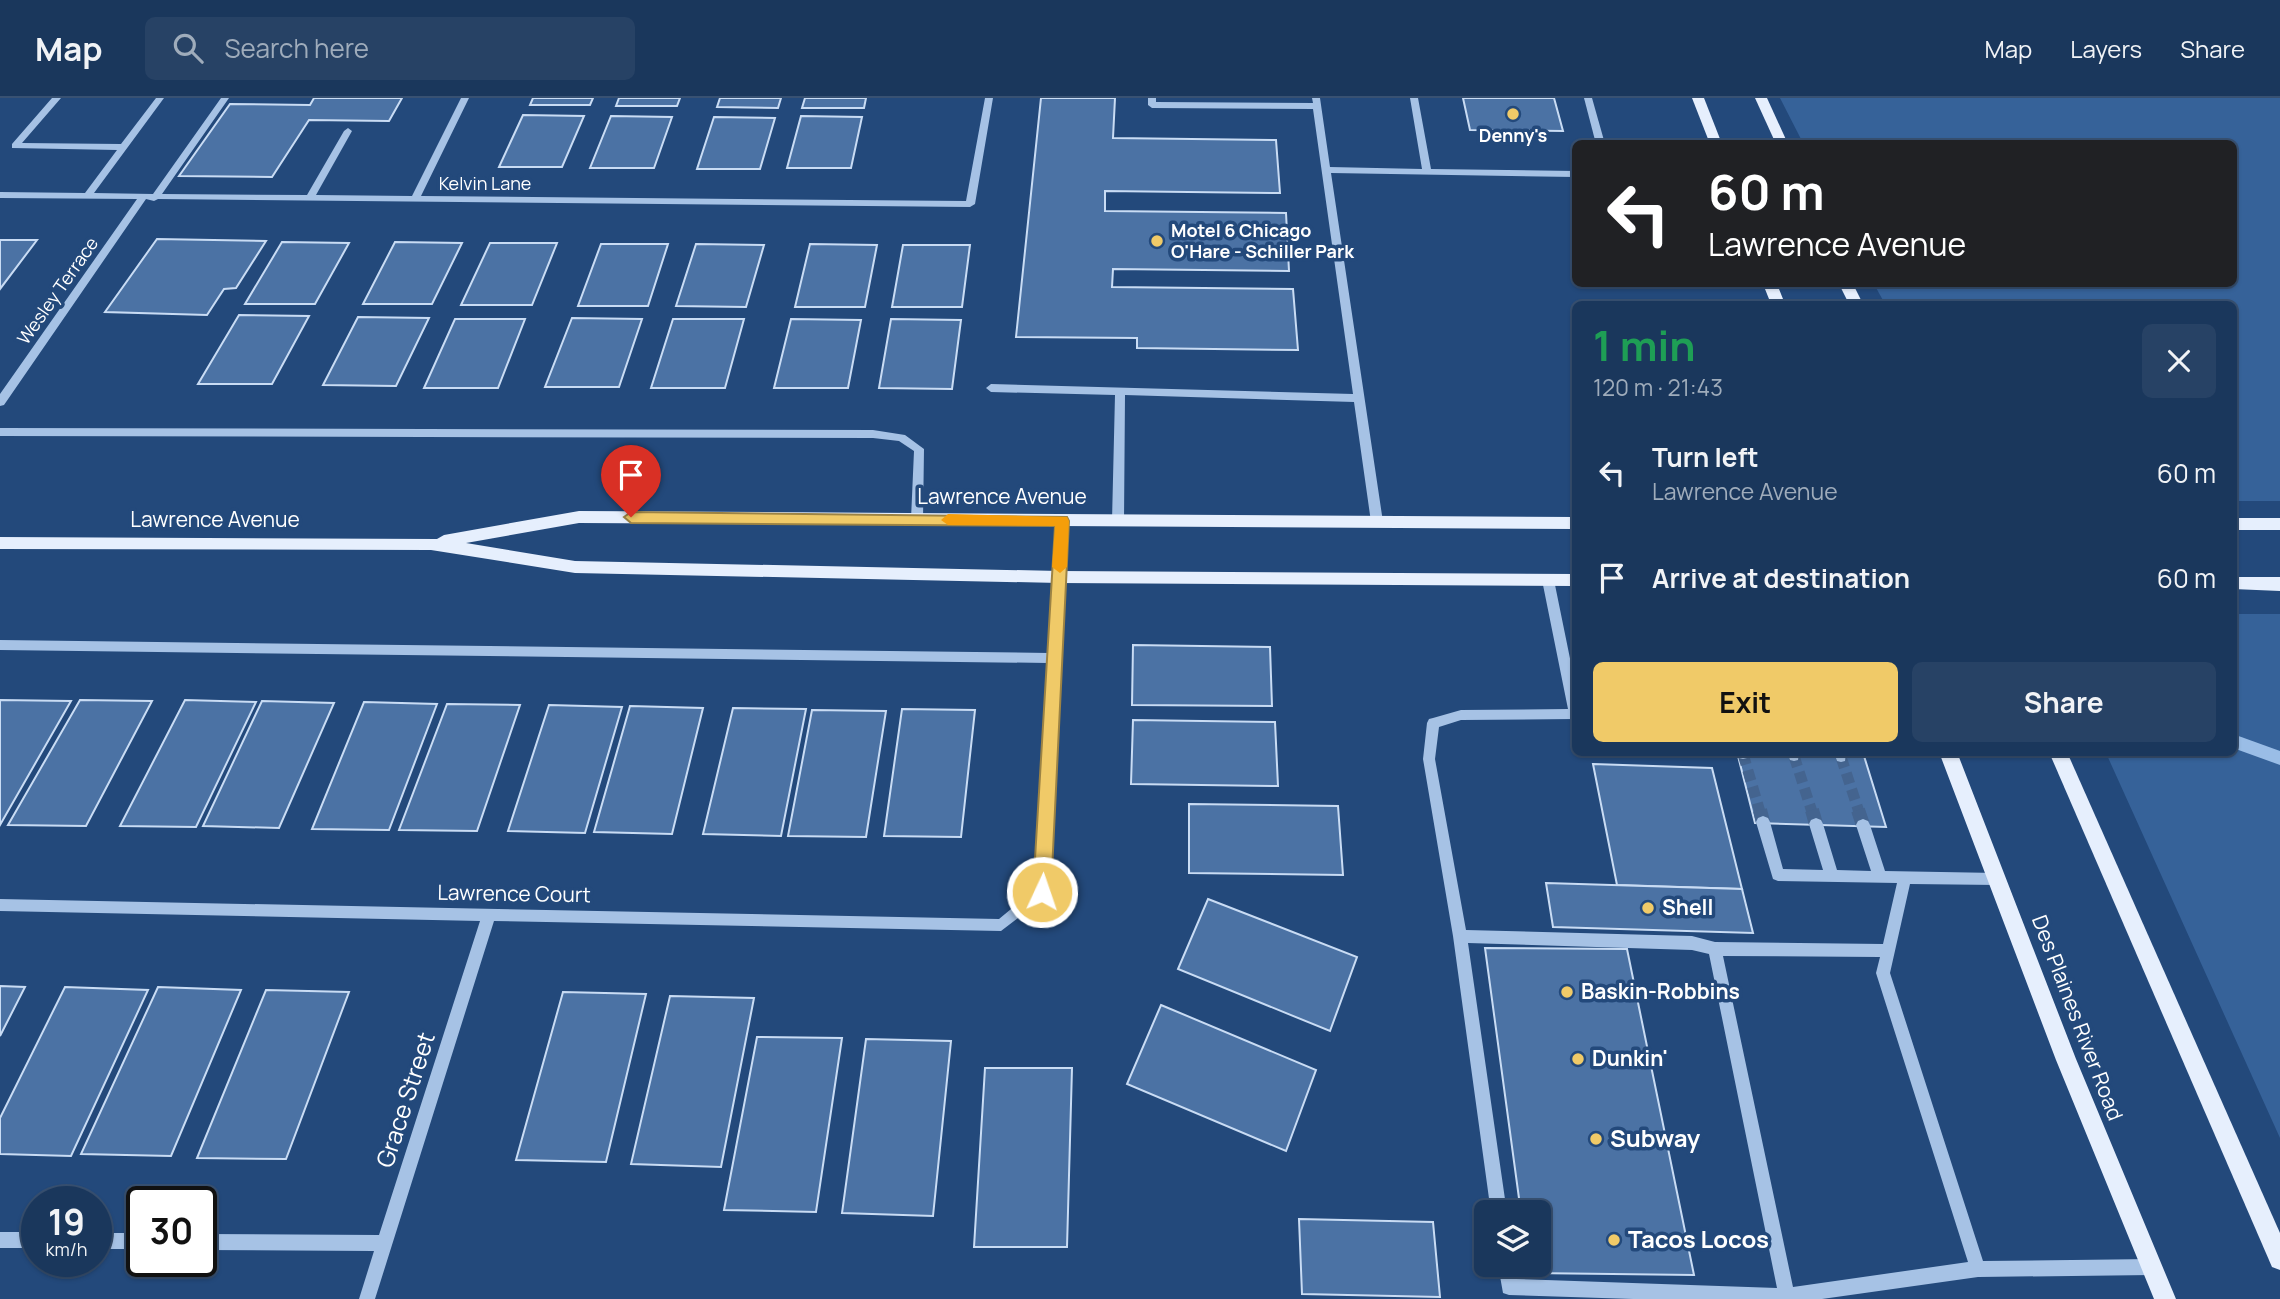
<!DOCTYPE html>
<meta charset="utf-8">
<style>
body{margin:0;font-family:Manrope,sans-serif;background:#274265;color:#f1f3f6;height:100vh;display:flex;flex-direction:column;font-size:26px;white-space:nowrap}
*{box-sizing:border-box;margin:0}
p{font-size:23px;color:#9facbb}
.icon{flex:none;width:38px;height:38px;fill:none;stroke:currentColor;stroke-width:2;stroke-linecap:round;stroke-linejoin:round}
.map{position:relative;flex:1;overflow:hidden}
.drawer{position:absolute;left:1572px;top:203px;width:665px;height:455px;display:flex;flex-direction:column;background:#1a375c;border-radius:10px;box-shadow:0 2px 5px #0004,0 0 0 2px #385172}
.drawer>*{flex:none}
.hud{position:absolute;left:1572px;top:42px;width:665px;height:147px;border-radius:10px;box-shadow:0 2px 5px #0004,0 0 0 2px #385172;background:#202124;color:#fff;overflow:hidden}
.tools{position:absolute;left:1474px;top:1102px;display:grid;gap:14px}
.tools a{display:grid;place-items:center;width:77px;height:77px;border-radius:10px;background:#1a375c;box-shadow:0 2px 5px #0004,0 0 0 2px #385172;font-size:35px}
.speed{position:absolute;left:21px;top:1088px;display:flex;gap:14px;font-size:35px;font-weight:700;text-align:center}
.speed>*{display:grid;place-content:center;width:91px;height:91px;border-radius:50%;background:#1a375c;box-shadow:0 2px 5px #0004,0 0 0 2px #385172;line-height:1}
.speed small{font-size:18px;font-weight:400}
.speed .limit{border:4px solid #111;border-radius:10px;background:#fff;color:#111}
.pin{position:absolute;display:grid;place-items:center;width:60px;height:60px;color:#fff;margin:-72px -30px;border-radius:50% 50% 50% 0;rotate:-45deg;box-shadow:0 0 7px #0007}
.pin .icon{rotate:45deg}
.me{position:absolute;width:77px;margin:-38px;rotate:3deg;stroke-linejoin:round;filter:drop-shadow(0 0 5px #0008)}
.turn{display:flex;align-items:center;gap:24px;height:147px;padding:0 21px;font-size:32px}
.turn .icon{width:91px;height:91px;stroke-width:2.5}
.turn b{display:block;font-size:49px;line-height:60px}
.round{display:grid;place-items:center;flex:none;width:74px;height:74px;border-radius:10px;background:#274265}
.headline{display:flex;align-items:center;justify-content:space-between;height:119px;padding:0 21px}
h1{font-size:42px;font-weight:700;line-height:52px;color:#1e9e55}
.action{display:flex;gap:14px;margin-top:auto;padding:14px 21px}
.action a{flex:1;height:80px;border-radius:10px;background:#f0ca68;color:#111;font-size:28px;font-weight:700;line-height:80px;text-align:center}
.action a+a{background:#274265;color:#f1f3f6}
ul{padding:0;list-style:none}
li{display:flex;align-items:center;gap:21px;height:105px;padding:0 21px}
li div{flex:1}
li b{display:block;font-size:26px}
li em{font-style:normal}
header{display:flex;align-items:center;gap:42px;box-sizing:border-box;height:98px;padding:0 35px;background:#1a375c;border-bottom:2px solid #385172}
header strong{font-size:33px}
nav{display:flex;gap:38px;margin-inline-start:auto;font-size:24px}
.search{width:490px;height:63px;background:#274265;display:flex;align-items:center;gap:18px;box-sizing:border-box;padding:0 24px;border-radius:10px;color:#9facbb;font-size:26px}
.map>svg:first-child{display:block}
.green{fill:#366299}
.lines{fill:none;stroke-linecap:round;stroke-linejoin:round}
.stream{fill:#9abde6;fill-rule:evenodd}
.building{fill:#4b72a4;stroke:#c9dcf4;stroke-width:2}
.minor-tunnel-far1{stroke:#44648f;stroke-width:11;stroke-dasharray:11 6;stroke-linecap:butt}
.minor-tunnel{stroke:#44648f;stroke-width:14;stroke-dasharray:14 7;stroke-linecap:butt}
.minor{fill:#a6c2e5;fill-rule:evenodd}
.major{fill:#e6effd;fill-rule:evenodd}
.route{fill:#f0ca68;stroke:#9c8344;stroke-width:2}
.slow{fill:#f59e0b}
.poi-dot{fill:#f0ca68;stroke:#23497b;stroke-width:2.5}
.labels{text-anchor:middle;stroke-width:7;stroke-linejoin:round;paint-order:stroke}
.far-poi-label{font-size:18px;font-weight:bold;fill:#fff;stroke:#23497b}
.far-street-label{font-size:18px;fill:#fff;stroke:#23497b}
.street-label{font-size:21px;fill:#fff;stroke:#23497b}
.poi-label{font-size:21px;font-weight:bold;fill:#fff;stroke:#23497b;text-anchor:start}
.near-street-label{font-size:24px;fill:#fff;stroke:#23497b}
.near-poi-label{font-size:24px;font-weight:bold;fill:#fff;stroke:#23497b;text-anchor:start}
</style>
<header>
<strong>Map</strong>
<div class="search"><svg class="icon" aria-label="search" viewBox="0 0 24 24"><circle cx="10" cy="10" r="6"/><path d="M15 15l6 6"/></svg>Search here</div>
<nav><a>Map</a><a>Layers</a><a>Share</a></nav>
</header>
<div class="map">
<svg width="2280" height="1201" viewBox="0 0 2280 1201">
<rect width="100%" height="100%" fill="#23497b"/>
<!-- green -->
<g class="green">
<path d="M 1780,0 L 2280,0 L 2280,403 L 2233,403 L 2233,206 L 1885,206 L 1874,186 L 2233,186 L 2233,46 L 1803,45 Z"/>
<path d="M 2233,516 L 2280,516 L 2280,1040 L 2106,655 L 2233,654 Z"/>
</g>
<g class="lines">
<!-- stream -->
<path class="stream" d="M 2233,636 L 2280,653 L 2280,667 L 2233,650 Z"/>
</g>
<!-- building -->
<g class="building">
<path d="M 314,0 L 402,0 L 389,23 L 309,22 L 272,79 L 179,78 L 230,6 L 310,7 Z"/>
<path d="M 533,0 L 593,0 L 590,7 L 530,7 Z"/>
<path d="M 619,0 L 680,0 L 677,8 L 616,8 Z"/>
<path d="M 720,0 L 781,0 L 778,10 L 717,9 Z"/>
<path d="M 805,0 L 866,0 L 864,10 L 802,10 Z"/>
<path d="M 1041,0 L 1115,0 L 1113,40 L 1276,42 L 1280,95 L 1105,93 L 1105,113 L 1286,115 L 1289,173 L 1113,171 L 1112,189 L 1293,191 L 1298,252 L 1137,250 L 1137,240 L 1016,239 Z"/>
<path d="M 1463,0 L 1554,0 L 1563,33 L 1470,32 Z"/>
<path d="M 523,17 L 584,18 L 562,69 L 499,69 Z"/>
<path d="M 611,18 L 672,19 L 654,70 L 590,70 Z"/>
<path d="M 801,18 L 862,19 L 851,70 L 787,70 Z"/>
<path d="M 714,19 L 775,20 L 760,71 L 697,71 Z"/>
<path d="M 157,141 L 266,143 L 236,190 L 224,191 L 207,217 L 105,214 Z"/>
<path d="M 0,142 L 37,142 L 0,191 Z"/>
<path d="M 282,144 L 349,145 L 315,206 L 245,206 Z"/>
<path d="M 395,144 L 462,145 L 432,206 L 363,206 Z"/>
<path d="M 490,145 L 557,145 L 532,207 L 461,207 Z"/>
<path d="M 601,146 L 668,146 L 648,208 L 578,208 Z"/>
<path d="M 696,146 L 764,147 L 746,209 L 676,208 Z"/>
<path d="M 810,146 L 877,147 L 865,209 L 795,209 Z"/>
<path d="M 903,147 L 970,147 L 962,209 L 892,209 Z"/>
<path d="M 239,217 L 309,218 L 272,286 L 198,286 Z"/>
<path d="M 358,219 L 429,220 L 396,288 L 323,287 Z"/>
<path d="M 572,220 L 642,221 L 619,289 L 545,289 Z"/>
<path d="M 455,221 L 525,221 L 498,290 L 424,290 Z"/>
<path d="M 673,221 L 744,221 L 725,290 L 651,290 Z"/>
<path d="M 791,221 L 861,222 L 848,290 L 774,290 Z"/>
<path d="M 891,221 L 961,222 L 952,291 L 879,290 Z"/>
<path d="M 1133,547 L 1270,549 L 1272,608 L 1132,607 Z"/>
<path d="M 0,602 L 71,603 L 0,727 Z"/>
<path d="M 80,602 L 152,603 L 86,728 L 8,727 Z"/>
<path d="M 185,602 L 256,604 L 196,729 L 120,728 Z"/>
<path d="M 262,603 L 334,605 L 279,730 L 203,728 Z"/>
<path d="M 364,604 L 437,606 L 389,732 L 312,731 Z"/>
<path d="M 447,606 L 520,607 L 477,733 L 399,732 Z"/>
<path d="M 549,607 L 622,609 L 585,735 L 508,733 Z"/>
<path d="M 630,608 L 703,610 L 672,736 L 594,734 Z"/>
<path d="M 733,610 L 806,611 L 781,738 L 703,736 Z"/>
<path d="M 902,611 L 975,612 L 961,739 L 884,738 Z"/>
<path d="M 812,612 L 886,613 L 866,739 L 788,738 Z"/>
<path d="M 1133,622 L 1275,624 L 1278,688 L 1131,686 Z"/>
<path d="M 1737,654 L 1864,658 L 1886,729 L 1755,725 Z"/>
<path d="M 1593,666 L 1712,670 L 1742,791 L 1617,787 Z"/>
<path d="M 1189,706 L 1338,708 L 1343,777 L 1189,775 Z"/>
<path d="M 1546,785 L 1742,791 L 1753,835 L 1553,829 Z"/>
<path d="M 1208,801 L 1357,859 L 1330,933 L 1178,871 Z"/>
<path d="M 1485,850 L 1627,851 L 1694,1177 L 1530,1175 L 1529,1167 L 1538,1167 L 1538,1115 L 1521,1115 Z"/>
<path d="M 0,888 L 25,889 L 0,938 Z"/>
<path d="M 65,889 L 148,892 L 71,1058 L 0,1056 L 0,1020 Z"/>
<path d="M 158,889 L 241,892 L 171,1058 L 81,1056 Z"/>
<path d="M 266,892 L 349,894 L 286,1061 L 197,1060 Z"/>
<path d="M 563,894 L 646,896 L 606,1064 L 516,1062 Z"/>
<path d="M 670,898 L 754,900 L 721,1069 L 631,1066 Z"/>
<path d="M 1161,907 L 1316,972 L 1286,1053 L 1127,986 Z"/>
<path d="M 757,939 L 842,940 L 816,1114 L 724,1112 Z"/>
<path d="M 866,941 L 951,943 L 933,1118 L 842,1115 Z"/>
<path d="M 985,970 L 1072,970 L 1067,1149 L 974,1149 Z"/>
<path d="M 1299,1121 L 1433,1124 L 1440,1199 L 1302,1196 Z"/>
</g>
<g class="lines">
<!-- minor-tunnel-far1 -->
<g class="minor-tunnel-far1">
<path d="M 1743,656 L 1760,714"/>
<path d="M 1794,658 L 1812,714"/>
<path d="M 1841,659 L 1859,714"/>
</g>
<!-- minor-tunnel -->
<g class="minor-tunnel">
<path d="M 1760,712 L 1763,724"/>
<path d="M 1812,712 L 1816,726"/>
<path d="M 1858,712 L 1863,727"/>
</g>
<!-- minor -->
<g class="minor">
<path d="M 52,0 L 61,0 L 22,45 L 121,46 L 156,0 L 164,0 L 94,95 L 153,96 L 221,0 L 229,0 L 162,96 L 307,97 L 344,33 L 348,30 L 352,33 L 316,97 L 412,98 L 461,0 L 469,0 L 421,98 L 966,103 L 985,0 L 993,0 L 975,106 L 970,109 L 158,101 L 154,103 L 146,101 L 4,307 L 0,308 L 0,296 L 137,101 L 0,100 L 0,94 L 85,95 L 117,52 L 12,50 L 12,46 Z"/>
<path d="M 1148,0 L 1156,0 L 1156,4 L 1313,5 L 1312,0 L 1320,0 L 1330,69 L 1422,71 L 1410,0 L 1418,0 L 1431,71 L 1575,73 L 1575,79 L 1331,75 L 1383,424 L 1381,427 L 1377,428 L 1371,424 L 1354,304 L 1125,297 L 1124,423 L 1118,427 L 1112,423 L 1115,297 L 991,294 L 986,290 L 991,286 L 1353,296 L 1313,11 L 1152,10 L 1148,7 Z"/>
<path d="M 1584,0 L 1592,0 L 1605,46 L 1596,46 Z"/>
<path d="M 0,330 L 873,332 L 905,337 L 924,351 L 923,421 L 917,425 L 911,421 L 914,353 L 899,343 L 873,340 L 0,338 Z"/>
<path d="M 1062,419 L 1068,423 L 1049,794 L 1047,798 L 1001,833 L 494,823 L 375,1201 L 359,1201 L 374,1153 L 201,1152 L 201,1136 L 379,1137 L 480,823 L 0,813 L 0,801 L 999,821 L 1035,791 L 1048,565 L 0,552 L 0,542 L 1049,555 L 1056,423 Z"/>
<path d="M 1548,477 L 1554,482 L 1575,585 L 1575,621 L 1461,622 L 1439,629 L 1435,661 L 1466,832 L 1692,838 L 1715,844 L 1883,846 L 1897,785 L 1778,783 L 1773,781 L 1756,724 L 1758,720 L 1763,718 L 1768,720 L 1770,724 L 1783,771 L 1823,772 L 1809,726 L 1811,722 L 1816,720 L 1821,722 L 1823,726 L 1837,772 L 1871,773 L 1856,727 L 1858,723 L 1863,721 L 1868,723 L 1870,727 L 1885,773 L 1997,775 L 2002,777 L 2004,781 L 2002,785 L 1997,787 L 1910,786 L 1890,875 L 1983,1163 L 2152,1161 L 2158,1163 L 2160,1169 L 2158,1175 L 2152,1177 L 1978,1179 L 1822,1201 L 1633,1201 L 1509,1197 L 1503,1195 L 1498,1167 L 1514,1167 L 1516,1181 L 1777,1190 L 1709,856 L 1692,852 L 1468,845 L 1507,1115 L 1491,1115 L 1453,838 L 1423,661 L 1427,625 L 1429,621 L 1433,620 L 1461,612 L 1568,611 L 1542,482 ZM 1723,858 L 1880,859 L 1876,875 L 1968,1164 L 1793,1189 Z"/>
<path d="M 1737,654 L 1749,654 L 1747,660 L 1743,661 L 1739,660 Z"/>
<path d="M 1787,654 L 1799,654 L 1798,662 L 1794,663 L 1790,662 Z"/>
<path d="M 1834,654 L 1846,654 L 1845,663 L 1841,664 L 1837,663 Z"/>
<rect x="0" y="1134" width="37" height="16"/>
<rect x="96" y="1135" width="46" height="16"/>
</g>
<!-- major -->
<g class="major">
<path d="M 1692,0 L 1704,0 L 1722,46 L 1710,46 Z"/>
<path d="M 1755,0 L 1767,0 L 1788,46 L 1776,46 Z"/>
<path d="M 1763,186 L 1777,186 L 1785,206 L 1771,206 Z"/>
<path d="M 1839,186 L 1853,186 L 1863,206 L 1849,206 Z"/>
<path d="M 579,413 L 1575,419 L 1575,431 L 579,425 L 466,445 L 575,463 L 1059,473 L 1575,476 L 1575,488 L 1059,485 L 575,475 L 431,452 L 0,451 L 0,439 L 437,441 L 444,437 Z"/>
<rect x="2233" y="420" width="47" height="12"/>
<path d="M 2233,479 L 2280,479 L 2280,493 L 2233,491 Z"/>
<path d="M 1939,654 L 1957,654 L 2076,961 L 2176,1201 L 2154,1201 L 2056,962 Z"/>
<path d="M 2049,654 L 2067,654 L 2280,1135 L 2280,1172 L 2272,1169 Z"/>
</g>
</g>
<!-- route -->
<path class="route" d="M 631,414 L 1067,419 L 1069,423 L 1051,794 L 1048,800 L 1042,802 L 1036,800 L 1033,794 L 1055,428 L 631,425 L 624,419 Z"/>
<!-- slow -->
<path class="slow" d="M 948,416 L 1067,419 L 1069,423 L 1067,469 L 1060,475 L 1052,469 L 1055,428 L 948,427 L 941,422 Z"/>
<!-- markers -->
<g class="poi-dot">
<circle cx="1513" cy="16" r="7"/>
<circle cx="1157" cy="143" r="7"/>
<circle cx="1648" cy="810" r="7"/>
<circle cx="1567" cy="894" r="7"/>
<circle cx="1578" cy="961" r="7"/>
<circle cx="1596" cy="1041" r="7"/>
<circle cx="1614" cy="1142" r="7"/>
</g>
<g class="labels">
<!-- far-poi labels -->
<g class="far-poi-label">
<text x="1513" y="44">Denny's</text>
<text x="1171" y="139" text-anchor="start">Motel 6 Chicago<tspan x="1171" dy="21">O'Hare - Schiller Park</tspan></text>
</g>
<!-- far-street labels -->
<g class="far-street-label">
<text x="485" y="92">Kelvin Lane</text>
<text transform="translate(58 193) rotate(-55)" y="6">Wesley Terrace</text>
</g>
<!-- street labels -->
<g class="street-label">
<text x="1002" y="406">Lawrence Avenue</text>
<text x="215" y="429">Lawrence Avenue</text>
<text transform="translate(514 796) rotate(1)" y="7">Lawrence Court</text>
<text transform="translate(2077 920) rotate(69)" y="7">Des Plaines River Road</text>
</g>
<!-- poi labels -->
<g class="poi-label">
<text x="1662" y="817">Shell</text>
<text x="1581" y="901">Baskin-Robbins</text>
<text x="1592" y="968">Dunkin'</text>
</g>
<!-- near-street labels -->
<g class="near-street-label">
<text transform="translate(406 1002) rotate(-72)" y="8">Grace Street</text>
</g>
<!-- near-poi labels -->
<g class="near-poi-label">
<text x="1610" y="1049">Subway</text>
<text x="1628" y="1150">Tacos Locos</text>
</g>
</g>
</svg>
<div class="tools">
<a><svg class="icon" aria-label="layers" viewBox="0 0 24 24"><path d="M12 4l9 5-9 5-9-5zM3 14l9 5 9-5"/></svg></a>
</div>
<div class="speed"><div>19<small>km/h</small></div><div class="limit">30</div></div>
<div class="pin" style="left:631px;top:419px;background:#d93025"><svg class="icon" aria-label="arrive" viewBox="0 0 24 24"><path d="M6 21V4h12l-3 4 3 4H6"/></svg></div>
<svg class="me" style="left:1042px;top:794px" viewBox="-20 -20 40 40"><circle r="17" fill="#f0ca68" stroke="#fff" stroke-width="3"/><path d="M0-11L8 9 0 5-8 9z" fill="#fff"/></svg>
<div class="hud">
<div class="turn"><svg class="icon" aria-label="left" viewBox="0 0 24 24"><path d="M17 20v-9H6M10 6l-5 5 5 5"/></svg><div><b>60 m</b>Lawrence Avenue</div></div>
</div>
<section class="drawer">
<div class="headline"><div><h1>1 min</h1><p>120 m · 21:43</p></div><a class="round"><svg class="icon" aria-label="close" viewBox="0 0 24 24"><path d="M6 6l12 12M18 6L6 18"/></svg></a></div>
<ul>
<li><svg class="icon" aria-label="left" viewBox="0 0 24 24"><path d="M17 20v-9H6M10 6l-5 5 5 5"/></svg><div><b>Turn left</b><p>Lawrence Avenue</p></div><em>60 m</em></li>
<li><svg class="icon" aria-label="arrive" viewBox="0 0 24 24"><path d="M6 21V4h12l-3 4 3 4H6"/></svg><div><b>Arrive at destination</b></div><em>60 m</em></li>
</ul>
<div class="action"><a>Exit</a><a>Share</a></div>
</section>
</div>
